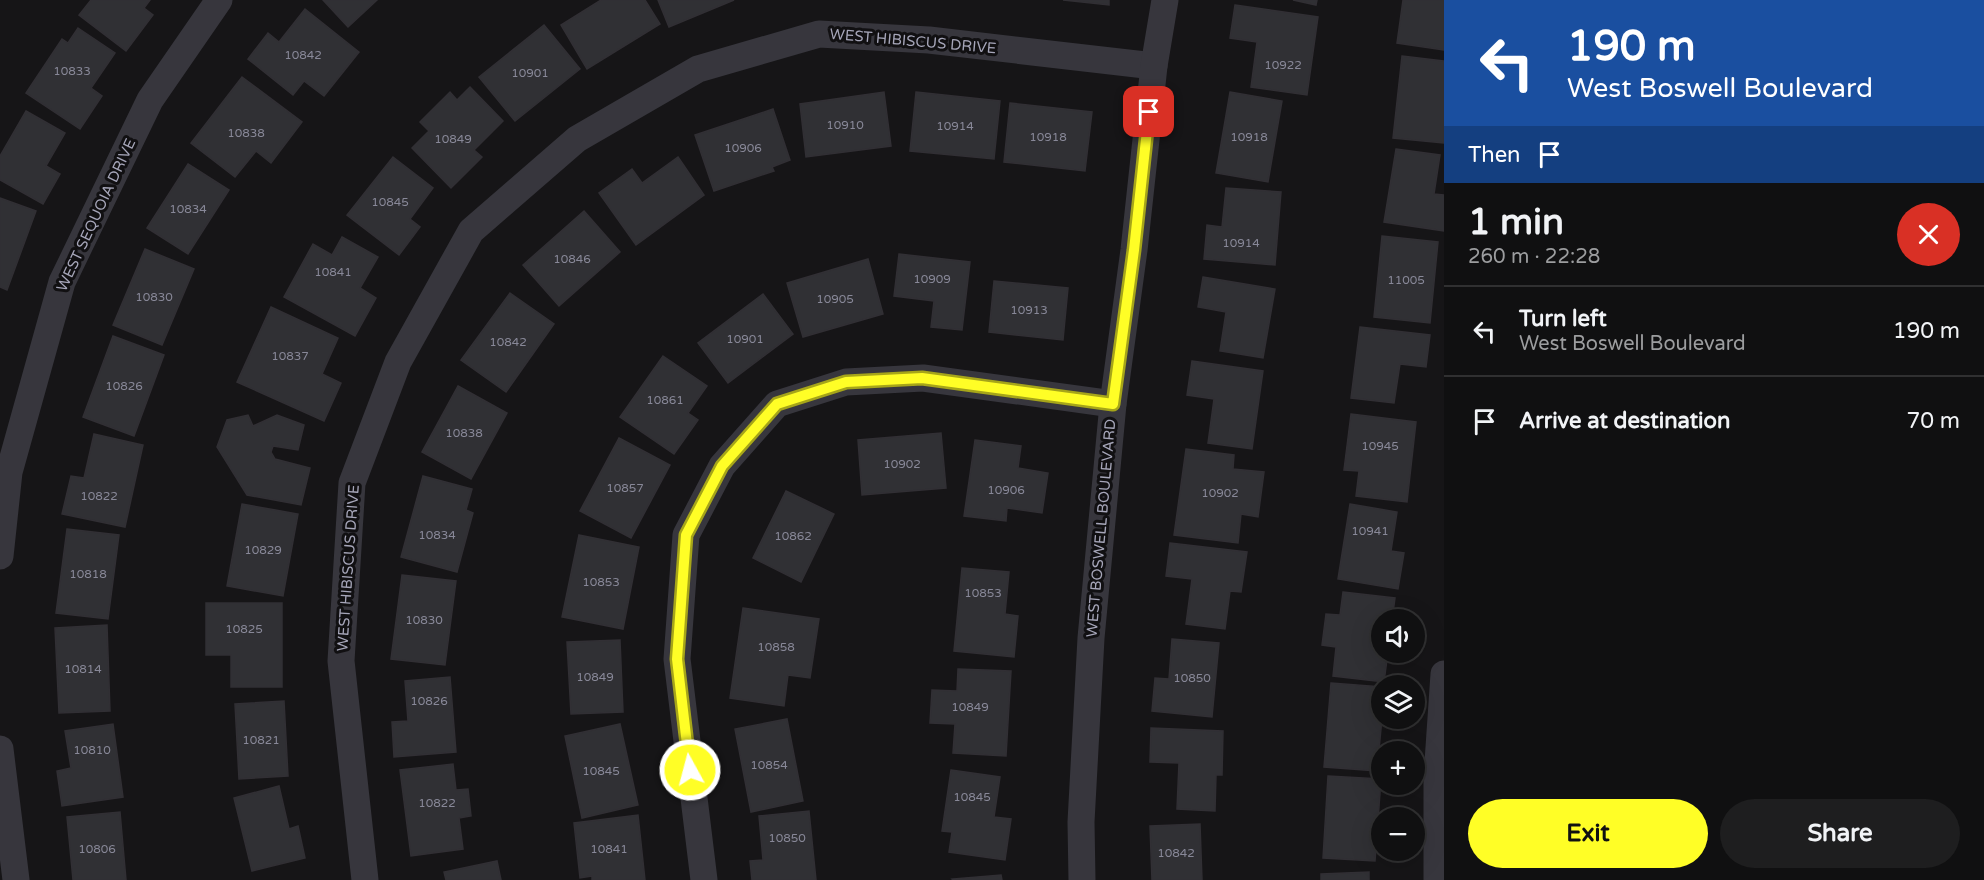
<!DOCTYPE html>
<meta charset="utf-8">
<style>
body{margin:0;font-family:"Varela Round",sans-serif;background:#1e1e1f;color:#f1f3f6;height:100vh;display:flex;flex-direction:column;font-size:22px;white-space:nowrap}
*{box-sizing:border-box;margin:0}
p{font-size:20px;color:#9c9d9f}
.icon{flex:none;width:33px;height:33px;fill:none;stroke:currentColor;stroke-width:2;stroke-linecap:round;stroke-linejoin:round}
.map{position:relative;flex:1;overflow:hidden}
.drawer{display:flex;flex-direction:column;background:#101011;width:540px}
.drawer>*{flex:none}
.guide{background:#1a4fa0;color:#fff;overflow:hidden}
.fabs{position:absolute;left:1371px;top:609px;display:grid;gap:12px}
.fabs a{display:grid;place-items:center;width:54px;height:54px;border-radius:50%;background:#101011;box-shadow:0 6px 24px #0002,0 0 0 2px #303031;font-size:30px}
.pin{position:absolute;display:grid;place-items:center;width:51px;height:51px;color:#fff;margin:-26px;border-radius:12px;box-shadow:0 3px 9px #0006}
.me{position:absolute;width:66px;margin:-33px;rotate:353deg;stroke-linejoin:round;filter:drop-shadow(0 0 4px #0008)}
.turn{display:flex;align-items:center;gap:21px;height:126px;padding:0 24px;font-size:27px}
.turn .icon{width:78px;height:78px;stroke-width:2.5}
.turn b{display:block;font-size:42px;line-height:51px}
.then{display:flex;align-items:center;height:57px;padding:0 24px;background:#0003;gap:12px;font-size:22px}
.round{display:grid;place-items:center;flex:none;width:63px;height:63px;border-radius:32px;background:#1e1e1f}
.summary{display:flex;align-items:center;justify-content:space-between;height:102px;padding:0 24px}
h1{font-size:36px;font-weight:800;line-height:45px}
.primary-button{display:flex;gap:12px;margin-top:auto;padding:12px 24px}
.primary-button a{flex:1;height:69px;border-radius:36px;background:#fffe26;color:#111;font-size:24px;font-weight:800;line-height:69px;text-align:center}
.primary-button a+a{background:#1e1e1f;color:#f1f3f6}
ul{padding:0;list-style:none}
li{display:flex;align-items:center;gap:18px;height:90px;padding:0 24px;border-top:2px solid #303031}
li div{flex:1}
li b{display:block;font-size:22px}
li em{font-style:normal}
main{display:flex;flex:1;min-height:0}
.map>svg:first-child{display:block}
.building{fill:#303034;stroke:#312f34;stroke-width:1.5}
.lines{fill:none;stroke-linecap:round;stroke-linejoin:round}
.street{stroke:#37363d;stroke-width:27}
.route-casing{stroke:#a6a519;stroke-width:15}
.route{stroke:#fffe26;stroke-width:10}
.labels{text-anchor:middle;stroke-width:6;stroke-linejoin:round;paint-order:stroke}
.number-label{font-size:12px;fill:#888898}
.street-label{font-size:15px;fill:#a6a6b9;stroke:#111012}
</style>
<main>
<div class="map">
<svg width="1444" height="880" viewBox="0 0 1444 880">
<rect width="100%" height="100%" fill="#161517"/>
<!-- building -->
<g class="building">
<path d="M 91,0 L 150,0 L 144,8 L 153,15 L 126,51 L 79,15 Z"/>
<path d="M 323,0 L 377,0 L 348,27 Z"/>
<path d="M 601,0 L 645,0 L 660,24 L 587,69 L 561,25 Z"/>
<path d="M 658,0 L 734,0 L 669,27 Z"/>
<path d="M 1063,0 L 1109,0 L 1109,5 Z"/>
<path d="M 1293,0 L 1317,0 L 1316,5 Z"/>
<path d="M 1403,0 L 1444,0 L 1444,50 L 1397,43 Z"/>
<path d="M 1235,5 L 1318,17 L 1307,95 L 1251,87 L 1257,42 L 1230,38 Z"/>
<path d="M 305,9 L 359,52 L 324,96 L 304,81 L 293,95 L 248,59 L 268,33 L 279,42 Z"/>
<path d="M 544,25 L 580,69 L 515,121 L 479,77 Z"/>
<path d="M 78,28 L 115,53 L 91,88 L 102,96 L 80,129 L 26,93 L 62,39 L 68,43 Z"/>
<path d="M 1402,56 L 1444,61 L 1444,143 L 1393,138 Z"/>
<path d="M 242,77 L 302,122 L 271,163 L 256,151 L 235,177 L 191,143 Z"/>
<path d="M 470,87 L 503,121 L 474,150 L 482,157 L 451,188 L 412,148 L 429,131 L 420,122 L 450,92 L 457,100 Z"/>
<path d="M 884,92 L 891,146 L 806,157 L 800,104 Z"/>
<path d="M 916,92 L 1000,101 L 994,159 L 910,151 Z"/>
<path d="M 1230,92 L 1282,101 L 1268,182 L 1216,173 Z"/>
<path d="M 1010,103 L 1092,112 L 1085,171 L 1004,162 Z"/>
<path d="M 773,109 L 790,160 L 772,167 L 774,171 L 714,191 L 695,135 Z"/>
<path d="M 26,111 L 65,133 L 46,166 L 60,174 L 43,204 L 0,180 L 0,156 Z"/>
<path d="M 1396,149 L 1440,155 L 1434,194 L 1444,195 L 1444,231 L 1384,222 Z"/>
<path d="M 393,157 L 433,188 L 410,219 L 420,227 L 399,255 L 347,215 Z"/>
<path d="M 678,157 L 704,195 L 636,245 L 599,193 L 632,169 L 642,183 Z"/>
<path d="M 188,164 L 229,190 L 188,254 L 147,228 Z"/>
<path d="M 1226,188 L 1281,192 L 1275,265 L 1204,259 L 1207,225 L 1222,227 Z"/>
<path d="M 0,198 L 36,211 L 7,290 L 0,287 Z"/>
<path d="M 584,211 L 620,252 L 559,306 L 523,265 Z"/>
<path d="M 1382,236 L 1438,242 L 1430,323 L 1374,317 Z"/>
<path d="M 342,237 L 378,257 L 360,288 L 376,298 L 355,336 L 284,297 L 313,244 L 332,255 Z"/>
<path d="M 145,249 L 194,269 L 162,345 L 113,325 Z"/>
<path d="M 899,254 L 970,262 L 962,330 L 931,327 L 934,301 L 894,296 Z"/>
<path d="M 868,259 L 883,314 L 803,337 L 787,283 Z"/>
<path d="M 1203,277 L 1275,289 L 1263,358 L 1220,351 L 1226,312 L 1198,307 Z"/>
<path d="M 994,281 L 1068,288 L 1063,340 L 989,332 Z"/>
<path d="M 510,293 L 554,324 L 506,392 L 461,360 Z"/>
<path d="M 763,294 L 793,334 L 728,383 L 698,343 Z"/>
<path d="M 271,307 L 338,338 L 322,374 L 341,383 L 324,421 L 237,382 Z"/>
<path d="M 1360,327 L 1430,335 L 1426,367 L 1400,364 L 1394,403 L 1351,398 Z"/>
<path d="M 113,336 L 164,355 L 134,436 L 83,417 Z"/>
<path d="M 663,356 L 707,386 L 688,413 L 698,420 L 674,454 L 620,417 Z"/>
<path d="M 1192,361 L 1263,371 L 1252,449 L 1208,443 L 1214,399 L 1187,395 Z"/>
<path d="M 458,386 L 507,413 L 471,479 L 422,452 Z"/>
<path d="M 1351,414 L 1416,422 L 1407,502 L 1356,496 L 1359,471 L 1344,470 Z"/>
<path d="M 248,415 L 253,426 L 277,415 L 304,425 L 298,450 L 273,446 L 271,452 L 275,459 L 310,468 L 301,505 L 247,495 L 217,447 L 227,420 Z"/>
<path d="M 941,433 L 946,488 L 862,495 L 858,440 Z"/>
<path d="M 94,434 L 143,445 L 125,527 L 62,514 L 71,476 L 84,478 Z"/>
<path d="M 619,438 L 670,465 L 631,538 L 580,511 Z"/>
<path d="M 975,440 L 1021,446 L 1018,468 L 1048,473 L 1042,513 L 1007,508 L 1006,521 L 964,516 Z"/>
<path d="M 1186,449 L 1234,455 L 1233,469 L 1264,472 L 1258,517 L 1241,514 L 1238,543 L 1174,535 Z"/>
<path d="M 423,476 L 472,489 L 466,510 L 473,513 L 457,572 L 401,557 Z"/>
<path d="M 786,491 L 834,514 L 801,582 L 753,558 Z"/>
<path d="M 242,504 L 298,514 L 283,596 L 227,586 Z"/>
<path d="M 1350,504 L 1397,512 L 1391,551 L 1404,553 L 1398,589 L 1338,579 Z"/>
<path d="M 67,529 L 119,535 L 108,619 L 56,613 Z"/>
<path d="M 579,535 L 639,547 L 623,629 L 562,617 Z"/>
<path d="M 1170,543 L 1247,552 L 1241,592 L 1230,591 L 1225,629 L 1186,624 L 1192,579 L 1166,576 Z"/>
<path d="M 962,568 L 1009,572 L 1005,614 L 1018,616 L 1014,657 L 954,651 Z"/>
<path d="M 402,575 L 456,581 L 445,665 L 391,659 Z"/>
<path d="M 1343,592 L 1395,598 L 1392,620 L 1382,620 L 1382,652 L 1388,652 L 1384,682 L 1333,676 L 1336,647 L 1322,645 L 1326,614 L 1340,615 Z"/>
<path d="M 206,603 L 282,603 L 282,687 L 231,687 L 231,655 L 206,655 Z"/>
<path d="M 743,608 L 819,619 L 810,678 L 788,675 L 784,706 L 730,698 Z"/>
<path d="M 107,625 L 110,711 L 59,713 L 55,628 Z"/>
<path d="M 1172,639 L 1219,643 L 1212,717 L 1152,711 L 1155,678 L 1169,679 Z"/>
<path d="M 620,640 L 623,712 L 571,714 L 567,642 Z"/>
<path d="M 958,669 L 1011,671 L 1006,756 L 953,753 L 955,724 L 930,723 L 932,690 L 957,691 Z"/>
<path d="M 450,677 L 456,752 L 394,757 L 392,722 L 408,721 L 405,681 Z"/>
<path d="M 1331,683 L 1382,687 L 1382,718 L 1377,771 L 1324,767 Z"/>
<path d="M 284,701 L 288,776 L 239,779 L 235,704 Z"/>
<path d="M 787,719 L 803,801 L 751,812 L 735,729 Z"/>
<path d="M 113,724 L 123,797 L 62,806 L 57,771 L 71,768 L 65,731 Z"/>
<path d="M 620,724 L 638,805 L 582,818 L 565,736 Z"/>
<path d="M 1151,728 L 1223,731 L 1222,775 L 1216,775 L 1215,811 L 1177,809 L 1179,763 L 1150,762 Z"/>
<path d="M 453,764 L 456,790 L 468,789 L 471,816 L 459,818 L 463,849 L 411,856 L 400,770 Z"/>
<path d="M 951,770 L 1000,777 L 994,817 L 1011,819 L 1005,860 L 949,852 L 952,832 L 942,831 Z"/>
<path d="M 1328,776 L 1381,779 L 1375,861 L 1323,858 Z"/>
<path d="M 279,786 L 289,829 L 298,826 L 305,858 L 252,871 L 234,798 Z"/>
<path d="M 809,811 L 816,880 L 752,880 L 750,861 L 763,860 L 759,816 Z"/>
<path d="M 120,812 L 126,880 L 73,880 L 67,817 Z"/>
<path d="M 638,815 L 645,880 L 592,880 L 592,876 L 580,878 L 574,823 Z"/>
<path d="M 1200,824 L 1202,880 L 1152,880 L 1150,826 Z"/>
<path d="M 497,861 L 501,880 L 446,880 L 444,872 Z"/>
<path d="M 1369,872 L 1369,880 L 1321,880 L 1321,874 Z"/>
<path d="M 1001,875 L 1002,880 L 953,880 L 952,879 Z"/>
</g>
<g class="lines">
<!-- street -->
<g class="street">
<path d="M 0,556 L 9,472 L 62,282 L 150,100 L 219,0"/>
<path d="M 0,749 L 16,880"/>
<path d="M 365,880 L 341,661 L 352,483 L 398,362 L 471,231 L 577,139 L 698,69 L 819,34 L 929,40 L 1154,66"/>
<path d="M 704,880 L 677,659 L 686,535 L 722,466 L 777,404 L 846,382 L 923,378 L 1113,404"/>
<path d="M 1082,880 L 1081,822 L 1091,638 L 1113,404 L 1134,250 L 1154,66 L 1165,0"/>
<path d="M 1437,880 L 1437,777 L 1444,674"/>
</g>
</g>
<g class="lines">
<!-- route casing -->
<g class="route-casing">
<path id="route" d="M 690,770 L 677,659 L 686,535 L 722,466 L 777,404 L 846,382 L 922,378 L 1113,404 L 1134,250 L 1149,112"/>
</g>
<!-- route -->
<use href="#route" class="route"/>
</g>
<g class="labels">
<!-- number labels -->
<g class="number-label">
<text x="303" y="59">10842</text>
<text x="1283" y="69">10922</text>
<text x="72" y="75">10833</text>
<text x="530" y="77">10901</text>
<text x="845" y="129">10910</text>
<text x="955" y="130">10914</text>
<text x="246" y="137">10838</text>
<text x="1048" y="141">10918</text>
<text x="1249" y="141">10918</text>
<text x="453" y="143">10849</text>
<text x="743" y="152">10906</text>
<text x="390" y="206">10845</text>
<text x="188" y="213">10834</text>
<text x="1241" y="247">10914</text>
<text x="572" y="263">10846</text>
<text x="333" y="276">10841</text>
<text x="932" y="283">10909</text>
<text x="1406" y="284">11005</text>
<text x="154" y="301">10830</text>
<text x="835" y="303">10905</text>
<text x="1029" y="314">10913</text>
<text x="745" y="343">10901</text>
<text x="508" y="346">10842</text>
<text x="290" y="360">10837</text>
<text x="124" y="390">10826</text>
<text x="665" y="404">10861</text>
<text x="464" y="437">10838</text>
<text x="1380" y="450">10945</text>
<text x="902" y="468">10902</text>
<text x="625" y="492">10857</text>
<text x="1006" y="494">10906</text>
<text x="1220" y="497">10902</text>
<text x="99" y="500">10822</text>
<text x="1370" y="535">10941</text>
<text x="437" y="539">10834</text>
<text x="793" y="540">10862</text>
<text x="263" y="554">10829</text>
<text x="88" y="578">10818</text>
<text x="601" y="586">10853</text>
<text x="983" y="597">10853</text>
<text x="424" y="624">10830</text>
<text x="244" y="633">10825</text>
<text x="776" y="651">10858</text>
<text x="83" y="673">10814</text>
<text x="595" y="681">10849</text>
<text x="1192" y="682">10850</text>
<text x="429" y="705">10826</text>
<text x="970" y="711">10849</text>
<text x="261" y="744">10821</text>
<text x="92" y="754">10810</text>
<text x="769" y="769">10854</text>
<text x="601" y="775">10845</text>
<text x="972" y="801">10845</text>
<text x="437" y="807">10822</text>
<text x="787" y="842">10850</text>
<text x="97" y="853">10806</text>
<text x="609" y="853">10841</text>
<text x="1176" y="857">10842</text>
</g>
<!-- street labels -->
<g class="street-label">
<text transform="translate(913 41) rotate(5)" y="5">WEST HIBISCUS DRIVE</text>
<text transform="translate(96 215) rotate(-65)" y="5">WEST SEQUOIA DRIVE</text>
<text transform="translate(1101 528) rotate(-85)" y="5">WEST BOSWELL BOULEVARD</text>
<text transform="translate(348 568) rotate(-86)" y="5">WEST HIBISCUS DRIVE</text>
</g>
</g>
</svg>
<div class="fabs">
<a><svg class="icon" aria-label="sound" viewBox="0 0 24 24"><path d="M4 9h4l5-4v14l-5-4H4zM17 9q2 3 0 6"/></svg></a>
<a><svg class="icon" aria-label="layers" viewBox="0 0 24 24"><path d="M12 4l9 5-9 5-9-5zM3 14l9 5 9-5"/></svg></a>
<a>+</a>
<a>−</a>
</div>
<div class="pin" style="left:1149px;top:112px;background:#d93025"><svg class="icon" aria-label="arrive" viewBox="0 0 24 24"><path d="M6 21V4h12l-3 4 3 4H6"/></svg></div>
<svg class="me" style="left:690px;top:770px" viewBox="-20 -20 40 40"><circle r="17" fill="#fffe26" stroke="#fff" stroke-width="3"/><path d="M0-11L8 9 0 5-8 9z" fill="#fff"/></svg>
</div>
<section class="drawer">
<div class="guide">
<div class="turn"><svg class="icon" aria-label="left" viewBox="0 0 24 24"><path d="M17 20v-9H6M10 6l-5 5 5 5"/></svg><div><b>190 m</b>West Boswell Boulevard</div></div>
<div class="then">Then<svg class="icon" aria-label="arrive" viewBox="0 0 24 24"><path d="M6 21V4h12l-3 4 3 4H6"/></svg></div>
</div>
<div class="summary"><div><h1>1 min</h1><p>260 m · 22:28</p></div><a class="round" style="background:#d93025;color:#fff"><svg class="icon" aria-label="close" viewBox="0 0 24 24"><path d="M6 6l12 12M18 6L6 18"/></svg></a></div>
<ul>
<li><svg class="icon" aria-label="left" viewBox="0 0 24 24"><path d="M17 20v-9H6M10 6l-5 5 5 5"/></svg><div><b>Turn left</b><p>West Boswell Boulevard</p></div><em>190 m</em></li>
<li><svg class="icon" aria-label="arrive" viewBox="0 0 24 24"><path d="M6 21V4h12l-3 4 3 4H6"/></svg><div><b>Arrive at destination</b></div><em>70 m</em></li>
</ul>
<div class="primary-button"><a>Exit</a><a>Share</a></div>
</section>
</main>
